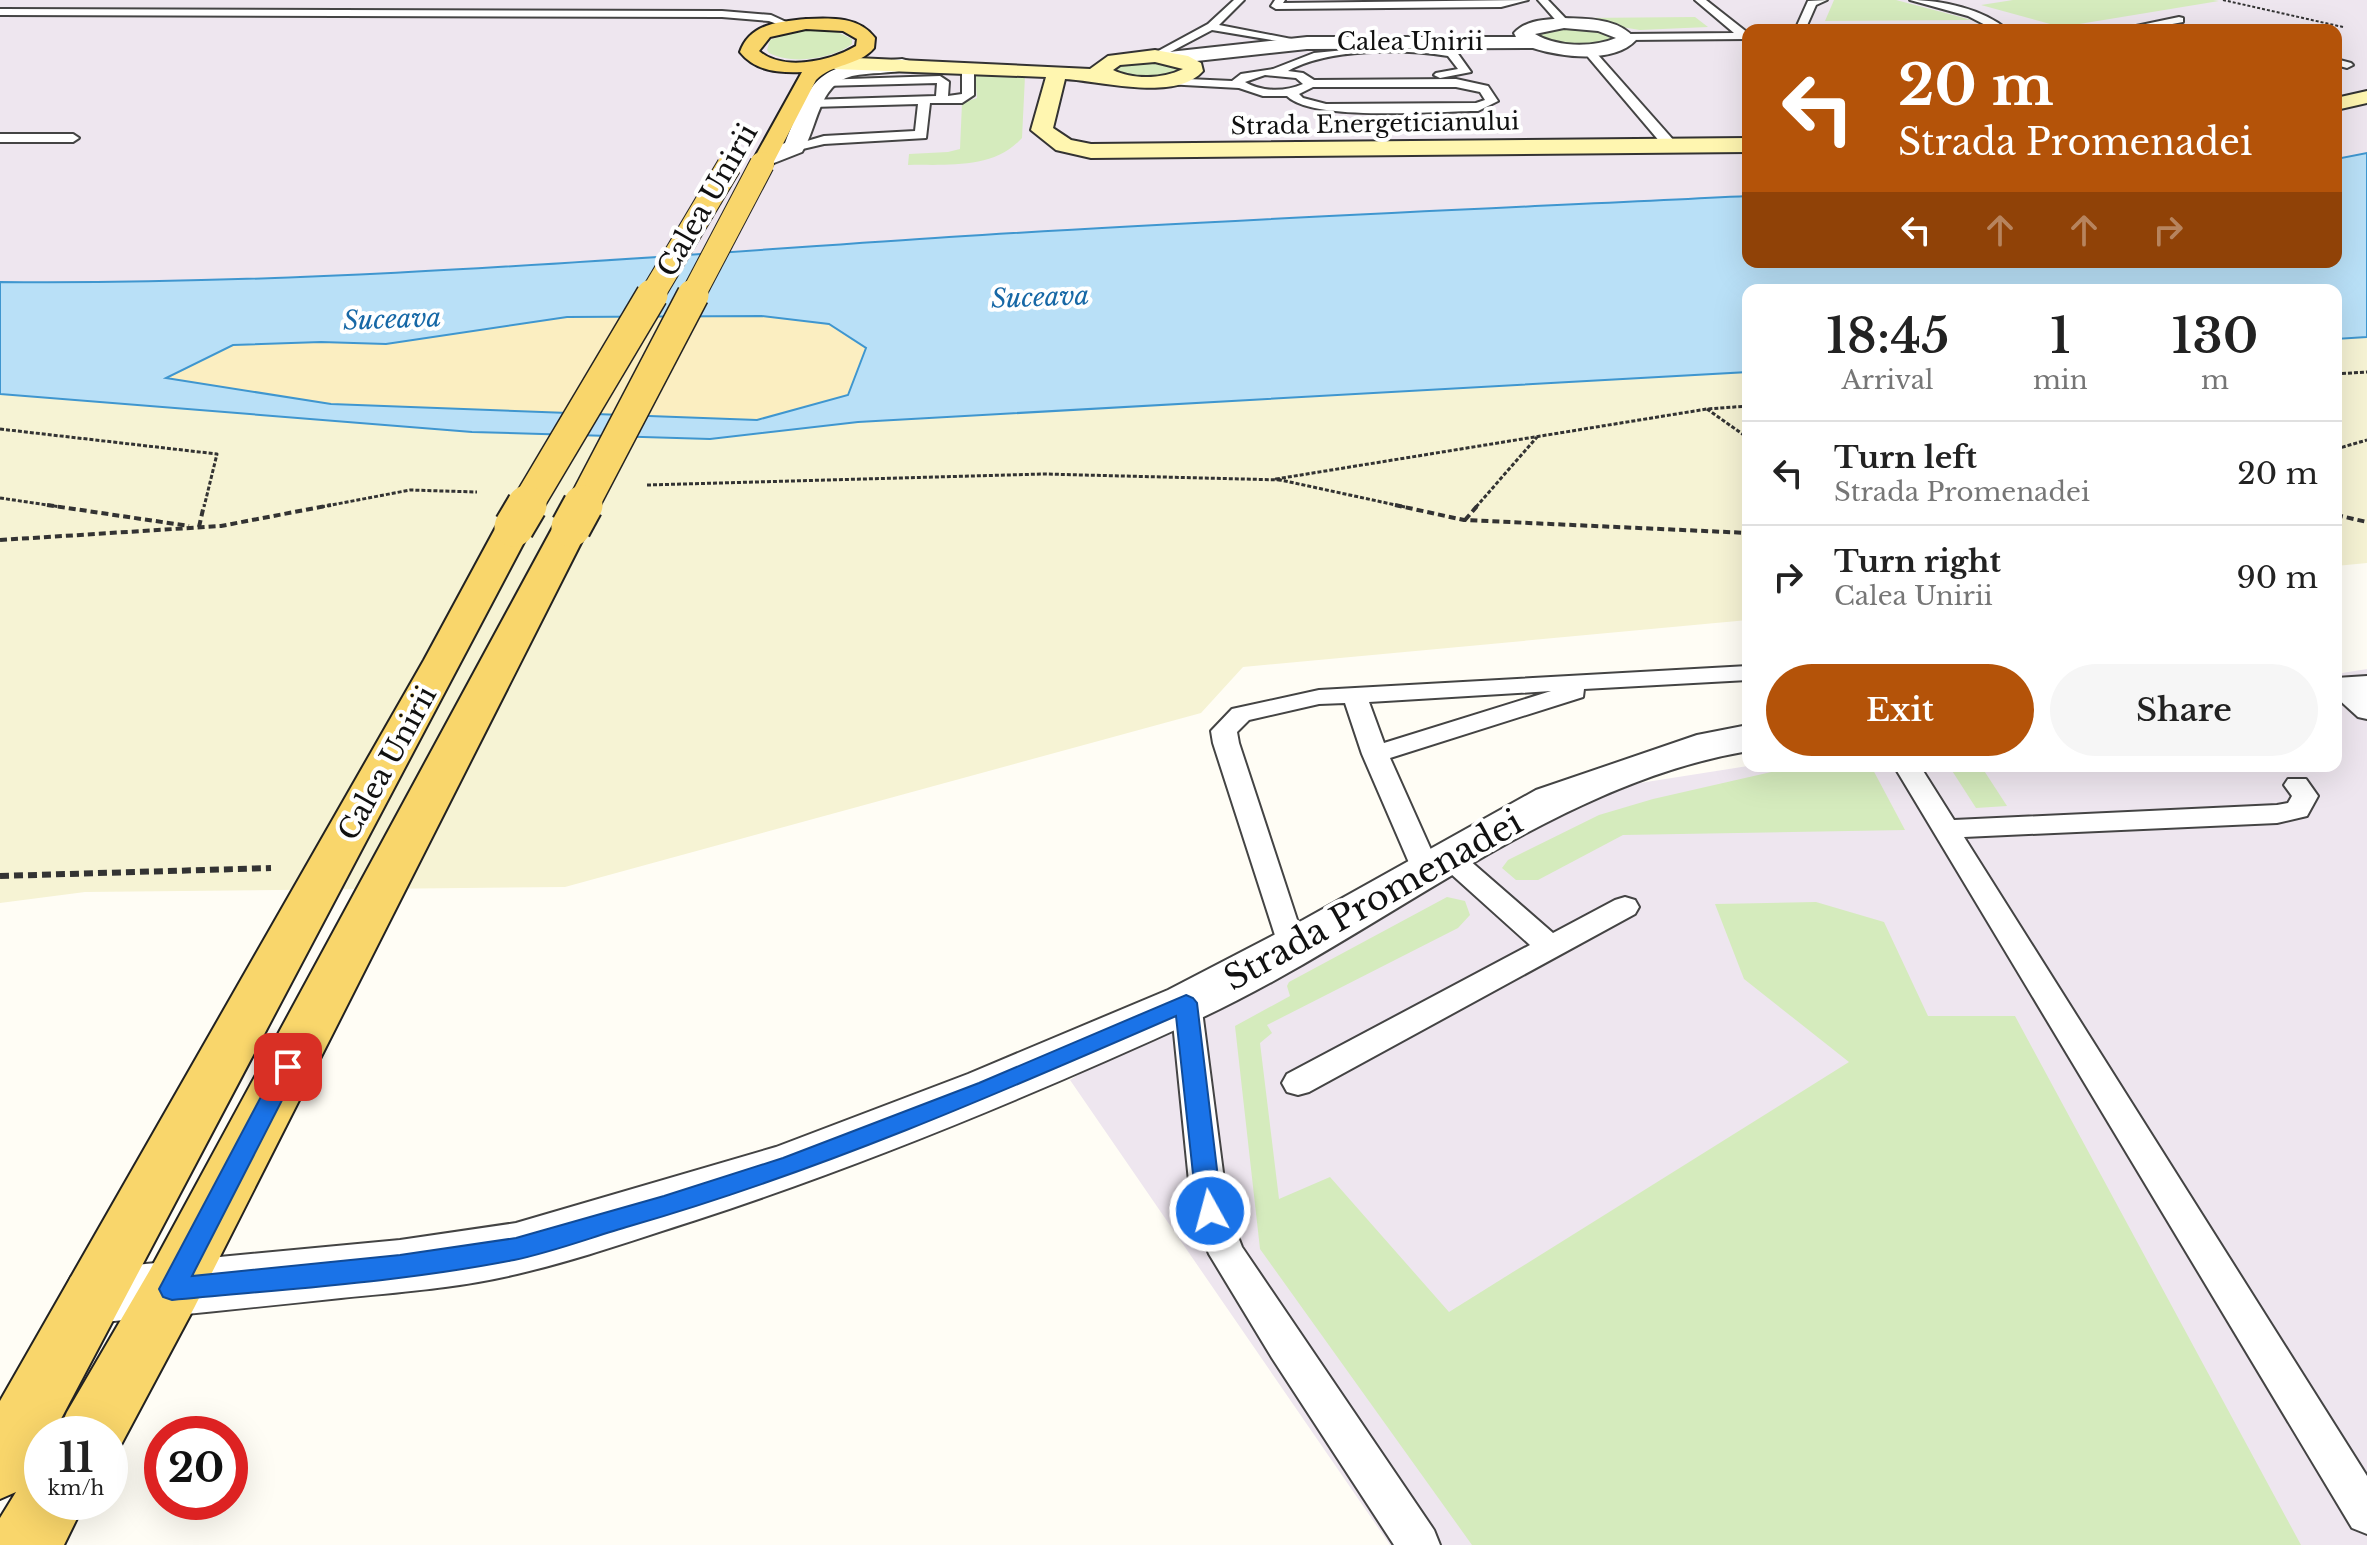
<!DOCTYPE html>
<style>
body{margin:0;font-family:"Libre Baskerville",serif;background:#f6f6f6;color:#222;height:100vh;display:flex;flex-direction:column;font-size:30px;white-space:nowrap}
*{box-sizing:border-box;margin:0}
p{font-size:26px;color:#767676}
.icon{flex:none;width:44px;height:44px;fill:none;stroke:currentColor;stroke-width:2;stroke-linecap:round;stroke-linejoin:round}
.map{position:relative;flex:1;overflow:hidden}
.drawer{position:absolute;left:1742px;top:284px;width:600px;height:488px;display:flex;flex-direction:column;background:#fff;border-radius:16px;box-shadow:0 8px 32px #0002}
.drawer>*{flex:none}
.guide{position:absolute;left:1742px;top:24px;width:600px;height:244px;border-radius:16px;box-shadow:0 8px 32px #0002;background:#b45309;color:#fff;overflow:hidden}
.speed{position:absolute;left:24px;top:1416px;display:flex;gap:16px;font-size:40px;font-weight:700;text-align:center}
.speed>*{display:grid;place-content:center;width:104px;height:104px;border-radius:50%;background:#fff;box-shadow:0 8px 32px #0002;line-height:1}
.speed small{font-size:20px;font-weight:400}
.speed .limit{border:12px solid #d22;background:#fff;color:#111}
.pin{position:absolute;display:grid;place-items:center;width:68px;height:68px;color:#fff;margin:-34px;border-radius:16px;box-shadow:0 4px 12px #0006}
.me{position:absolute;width:88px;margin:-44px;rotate:353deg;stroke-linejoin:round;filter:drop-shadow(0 0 6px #0008)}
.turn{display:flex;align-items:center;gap:28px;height:168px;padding:0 24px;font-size:36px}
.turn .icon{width:104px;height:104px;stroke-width:2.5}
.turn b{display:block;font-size:56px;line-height:68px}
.lanes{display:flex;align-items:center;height:76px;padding:0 24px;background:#0003;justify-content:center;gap:40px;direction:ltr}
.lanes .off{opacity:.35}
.eta{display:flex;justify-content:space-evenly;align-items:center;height:136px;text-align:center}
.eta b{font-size:48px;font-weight:600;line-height:56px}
.primary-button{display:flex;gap:16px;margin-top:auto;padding:16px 24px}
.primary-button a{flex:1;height:92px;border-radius:48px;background:#b45309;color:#fff;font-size:32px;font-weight:600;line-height:92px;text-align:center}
.primary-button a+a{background:#f6f6f6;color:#222}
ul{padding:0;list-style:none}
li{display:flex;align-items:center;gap:24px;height:104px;padding:0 24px;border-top:2px solid #e0e0e0}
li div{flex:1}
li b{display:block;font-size:30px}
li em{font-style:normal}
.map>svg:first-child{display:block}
.industrial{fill:#eee6ef}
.farmland{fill:#f6f3d4}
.green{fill:#d5ebbd}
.sand{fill:#fbeec1}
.water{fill:#b9e0f7;stroke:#3f96cf;stroke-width:2;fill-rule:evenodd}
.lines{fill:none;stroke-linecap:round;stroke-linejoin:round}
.lane-casing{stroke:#444;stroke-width:4}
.street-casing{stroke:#444;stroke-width:4}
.secondary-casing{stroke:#333;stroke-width:4}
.primary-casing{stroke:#222;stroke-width:4}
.path-far3{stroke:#333;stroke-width:2;stroke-dasharray:3 2;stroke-linecap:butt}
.path-far2{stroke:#333;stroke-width:3;stroke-dasharray:4 2;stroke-linecap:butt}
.path-far1{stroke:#333;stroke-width:4;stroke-dasharray:7 4;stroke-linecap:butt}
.path{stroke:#333;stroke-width:6;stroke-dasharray:9 5;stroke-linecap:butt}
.lane{fill:#fff;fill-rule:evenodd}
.street{fill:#fff;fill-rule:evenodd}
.secondary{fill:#fff6b0;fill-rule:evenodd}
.primary{fill:#f9d66b;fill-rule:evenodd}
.primary-bridge-far2-casing{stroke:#222;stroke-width:26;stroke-linecap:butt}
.primary-bridge-far1-casing{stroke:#222;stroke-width:34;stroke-linecap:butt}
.primary-bridge-casing{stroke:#222;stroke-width:43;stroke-linecap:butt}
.primary-bridge-far2{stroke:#f9d66b;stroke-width:24}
.primary-bridge-far1{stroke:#f9d66b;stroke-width:31}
.primary-bridge{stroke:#f9d66b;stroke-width:39}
.route{fill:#1a73e8;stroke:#114b97;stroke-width:2}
.labels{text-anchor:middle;stroke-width:8;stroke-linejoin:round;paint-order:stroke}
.far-street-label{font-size:24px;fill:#111;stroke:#fff}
.far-water-label{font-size:26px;font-style:italic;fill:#1768a6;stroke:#fff}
.street-label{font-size:28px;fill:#111;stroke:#fff}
.near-street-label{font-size:34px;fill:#111;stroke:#fff}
</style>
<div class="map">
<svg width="2367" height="1545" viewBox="0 0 2367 1545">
<rect width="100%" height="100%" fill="#fffdf5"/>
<!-- industrial -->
<g class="industrial">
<path d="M 0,0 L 2367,0 L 2367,153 L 2336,159 L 2336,30 L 1748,30 L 1748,196 L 951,237 L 403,273 L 86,283 L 0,282 Z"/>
<path d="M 2367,669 L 2367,1545 L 1390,1545 L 1070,1080 L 1507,804 L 1748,766 L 2336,766 L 2336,674 Z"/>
</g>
<!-- farmland -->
<g class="farmland">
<path d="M 2367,337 L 2367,563 L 2336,566 L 2336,339 Z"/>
<path d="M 1748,372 L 1748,620 L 1243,667 L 1201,713 L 565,887 L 85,892 L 0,903 L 0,394 L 472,432 L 710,439 L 858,422 Z"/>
</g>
<!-- green -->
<g class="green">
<path d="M 1834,0 L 1896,0 L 1972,20 L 1825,21 Z"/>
<path d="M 2013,0 L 2213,0 L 2219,1 L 2061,27 L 1981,5 Z"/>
<path d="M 1695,17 L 1708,27 L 1640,30 L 1584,21 L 1581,18 Z"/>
<path d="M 1564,27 L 1598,30 L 1612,39 C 1594,50 1556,48 1539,35 L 1540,32 Z"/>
<path d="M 801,30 L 833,30 L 852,39 L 852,44 C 832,59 792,65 769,53 L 767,50 L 770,40 Z"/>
<path d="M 1125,59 L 1187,63 L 1186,75 L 1121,79 L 1106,65 Z"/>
<path d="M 975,73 L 1025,76 L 1022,138 C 993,170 948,164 908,165 L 909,154 L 948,152 L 960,149 L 962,103 L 977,98 Z"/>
<path d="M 1797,766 L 1871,766 L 1905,830 L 1623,835 L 1538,880 L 1516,880 L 1502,868 L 1508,860 L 1599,815 L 1653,799 Z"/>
<path d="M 1949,766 L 1981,766 L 2007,806 L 1976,808 Z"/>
<path d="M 1447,897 L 1465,901 L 1470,915 L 1458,928 L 1267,1025 L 1272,1033 L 1260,1043 L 1279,1199 L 1330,1177 L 1449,1312 L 1849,1062 L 1744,979 L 1715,904 L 1816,902 L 1884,922 L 1928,1016 L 2015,1016 L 2301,1545 L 1472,1545 L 1260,1249 L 1235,1026 L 1290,996 L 1287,986 L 1289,982 Z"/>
</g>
<!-- sand -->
<path class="sand" d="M 761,316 L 829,324 L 866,347 L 848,395 L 757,420 L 331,404 L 164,378 L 233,345 L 321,342 L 386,344 L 567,317 Z"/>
<!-- water -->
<path class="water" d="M 2367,153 L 2367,337 L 2336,339 L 2336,290 L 1748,290 L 1748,372 L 858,422 L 710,439 L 472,432 L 0,394 L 0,282 C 317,285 633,258 949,237 C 1215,220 1482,209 1748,196 L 1748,262 L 2336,262 L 2336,159 ZM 761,316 L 829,324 L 866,348 L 848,395 L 757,420 L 331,404 L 166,378 L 233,345 L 321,342 L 386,344 L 567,317 Z"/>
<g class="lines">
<!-- lane casing -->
<g class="lane-casing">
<g id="lane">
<path d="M 1234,0 L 1244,0 L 1219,25 L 1312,43 L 1307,46 L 1212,30 L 1159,58 L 1149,56 L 1208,24 Z"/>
<path d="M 1275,0 L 1285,0 L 1283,3 L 1528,0 L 1501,7 L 1276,9 L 1271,6 Z"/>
<path d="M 1538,0 L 1548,0 L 1568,21 L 1568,25 L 1560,25 Z"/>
<path d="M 1695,0 L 1706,0 L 1748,33 L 1748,39 L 1627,40 L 1622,37 L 1627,34 L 1734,33 Z"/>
<path d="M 1827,0 L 1816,5 L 1805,30 L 1795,30 L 1808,1 Z"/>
<path d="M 1910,0 C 1942,0 1983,9 2008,30 L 1995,30 L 1968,16 Z"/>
<path d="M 0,9 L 722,11 L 771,15 L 795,26 L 790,29 L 769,21 L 722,17 L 0,15 Z"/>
<path d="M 2179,17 L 2183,18 L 2183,22 L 2140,30 L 2117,30 Z"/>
<path d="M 1376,47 L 1456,51 L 1471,72 L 1440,78 L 1434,75 L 1436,73 L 1458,69 L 1448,56 C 1403,49 1329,48 1288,71 L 1303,73 L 1314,80 L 1456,79 L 1488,86 L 1498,101 L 1478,111 C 1438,111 1313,122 1287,96 L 1263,96 L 1239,88 L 1166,84 L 1160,81 L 1166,78 L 1232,81 L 1241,74 L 1273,69 L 1314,53 ZM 1265,75 L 1296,78 L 1303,84 C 1285,92 1262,92 1245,82 ZM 1313,87 L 1456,87 L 1480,92 L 1485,100 L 1476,103 L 1326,104 L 1303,98 L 1299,94 Z"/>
<path d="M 1583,47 L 1591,47 L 1676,143 L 1676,149 L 1666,149 L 1583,51 Z"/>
<path d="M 2336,59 L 2351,63 L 2353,65 L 2347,68 L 2336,65 Z"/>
<path d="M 968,65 L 974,68 L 974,95 L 962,103 L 930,103 L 926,138 L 824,144 L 794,151 L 787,147 L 824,136 L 915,131 L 918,104 L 812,107 L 806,103 L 808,100 L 936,96 L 937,83 L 823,86 L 817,82 L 819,80 L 940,76 L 949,82 L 948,96 L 962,94 L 962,68 Z"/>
<path d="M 0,134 L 73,134 L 79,138 L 73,142 L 0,142 Z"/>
<path d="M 1748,666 L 1748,680 L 1584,689 L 1583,697 L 1390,758 L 1441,872 L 1437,879 L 1427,881 L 1417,879 L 1413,872 L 1362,754 L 1345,703 L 1319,704 L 1249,720 L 1237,732 L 1239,743 L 1306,947 L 1301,954 L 1291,957 L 1281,954 L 1213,743 L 1211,731 L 1232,709 L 1319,690 ZM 1551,691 L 1384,743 L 1369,702 Z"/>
<path d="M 2342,682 L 2351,684 L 2367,699 L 2367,719 L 2358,717 L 2336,697 L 2336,683 Z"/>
<path d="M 1894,766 L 1920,766 L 1954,820 L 2277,805 L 2288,803 L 2292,796 L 2284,785 L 2288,779 L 2306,779 L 2318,796 L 2307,816 L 2277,823 L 1964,837 L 2367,1476 L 2367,1534 L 2352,1528 Z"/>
<path d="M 1450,849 L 1460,852 L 1553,933 L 1615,900 L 1625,897 L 1635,900 L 1639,907 L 1635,914 L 1309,1092 L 1298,1095 L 1287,1092 L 1282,1083 L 1287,1074 L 1530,945 L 1440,864 L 1436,858 L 1440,852 Z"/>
<path d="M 1186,992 L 1197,995 L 1201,1003 L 1228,1211 L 1242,1247 L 1434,1530 L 1440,1545 L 1394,1545 L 1272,1358 L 1209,1254 L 1192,1211 L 1171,1003 L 1175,995 Z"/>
</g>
</g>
<!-- street casing -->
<g class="street-casing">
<g id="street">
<path d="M 1564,18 C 1589,19 1620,18 1636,40 C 1614,64 1561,57 1533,48 L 1307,49 L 1169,64 L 1160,58 L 1169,52 L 1307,37 L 1516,37 L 1514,33 C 1527,19 1546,20 1564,18 ZM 1564,28 L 1598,31 L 1616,38 C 1592,48 1556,47 1535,34 Z"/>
<path d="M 902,59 L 909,61 L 912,65 L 909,69 C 890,74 871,72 852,76 C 818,84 818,127 802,152 L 774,163 L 758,163 L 755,158 L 758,153 L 785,143 C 816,67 820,66 902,59 Z"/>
<path d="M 2367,676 L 2367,700 L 2336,702 L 2336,678 Z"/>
<path d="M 1748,725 L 1748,751 C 1551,784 1379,936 1199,1019 C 1035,1094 868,1164 696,1220 C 637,1239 577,1260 517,1274 C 460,1288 399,1292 341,1298 C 258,1307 176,1315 93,1323 L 71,1315 L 62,1296 L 71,1277 L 93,1269 L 400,1240 L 516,1223 L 776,1147 L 968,1074 L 1168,990 L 1303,920 L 1536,790 L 1697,735 Z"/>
</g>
</g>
<!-- secondary casing -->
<g class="secondary-casing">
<g id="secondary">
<path d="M 1155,50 L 1188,56 L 1201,63 L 1203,71 C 1176,102 1101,81 1065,79 L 1053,128 L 1071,140 L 1091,144 L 1748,138 L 1748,152 L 1091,158 L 1056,150 L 1031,130 L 1046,77 L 835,69 L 825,63 L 835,57 L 1090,69 L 1108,56 ZM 1155,62 L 1183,69 C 1163,79 1133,80 1113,70 L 1120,65 Z"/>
<path d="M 2367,91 L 2367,103 L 2336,110 L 2336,98 Z"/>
</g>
</g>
<!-- primary casing -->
<g class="primary-casing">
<g id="primary">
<path d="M 806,19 C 831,18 859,16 875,38 L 874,48 C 859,66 833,63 816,80 L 770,169 L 754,169 L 751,164 L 802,72 C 778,73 755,71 740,52 C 750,23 779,22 806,19 ZM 806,29 L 843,31 L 857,39 L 856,46 C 831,61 783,72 759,51 L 770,37 Z"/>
<path d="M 514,516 L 527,519 L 532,527 L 53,1434 L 42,1434 L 42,1455 L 31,1476 L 42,1471 L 42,1502 L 85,1502 L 64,1545 L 0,1545 L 0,1518 L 16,1492 L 0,1499 L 0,1401 L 424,660 L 496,527 L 501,519 Z"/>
<path d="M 571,516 L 584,519 L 589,527 L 194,1308 L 115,1456 L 110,1458 L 110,1434 L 57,1434 L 67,1412 L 150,1270 L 553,527 L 558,519 Z"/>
</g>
</g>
<!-- path-far3 -->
<g class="path-far3">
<path d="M 2223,0 L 2343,27"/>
<path d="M 2038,25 L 2068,30"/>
<path d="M 1843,26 L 1893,25"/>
</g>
<!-- path-far2 -->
<g class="path-far2">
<path d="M 2336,374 L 2367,372"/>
<path d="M 1707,409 L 1748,438"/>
<path d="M 0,429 L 217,454 L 204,507"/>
<path d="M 2336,449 L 2367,440"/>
<path d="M 647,485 L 1044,474 L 1282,480"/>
<path d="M 0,498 L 61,507"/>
<path d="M 321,507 L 410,490 L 477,492"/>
<path d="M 1405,507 L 1276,479 L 1707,409 L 1748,406"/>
<path d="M 1476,507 L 1537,437"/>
</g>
<!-- path-far1 -->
<g class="path-far1">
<path d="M 47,505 L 189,526"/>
<path d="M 1395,505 L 1464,520 L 1748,533"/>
<path d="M 2336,515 L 2367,522"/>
<path d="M 1465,520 L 1478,505"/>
<path d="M 199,527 L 204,505"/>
<path d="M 0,540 L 221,526 L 331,505"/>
</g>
<!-- path -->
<path class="path" d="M 0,876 L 271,868"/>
<!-- lane -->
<use href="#lane" class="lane"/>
<!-- street -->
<use href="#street" class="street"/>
<!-- secondary -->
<use href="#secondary" class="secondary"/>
<!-- primary -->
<use href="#primary" class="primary"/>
<!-- primary-bridge-far2 casing -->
<g class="primary-bridge-far2-casing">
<g id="primary-bridge-far2">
<path d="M 651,297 L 729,166"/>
<path d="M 692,297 L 762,164"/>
</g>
</g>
<!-- primary-bridge-far1 casing -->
<g class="primary-bridge-far1-casing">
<g id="primary-bridge-far1">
<path d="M 526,507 L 652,295"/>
<path d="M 582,507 L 693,295"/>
</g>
</g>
<!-- primary-bridge casing -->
<g class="primary-bridge-casing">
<g id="primary-bridge">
<path d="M 514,527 L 527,505"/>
<path d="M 571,527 L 583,505"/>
</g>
</g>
<!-- primary-bridge-far2 -->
<use href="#primary-bridge-far2" class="primary-bridge-far2"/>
<!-- primary-bridge-far1 -->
<use href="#primary-bridge-far1" class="primary-bridge-far1"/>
<!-- primary-bridge -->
<use href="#primary-bridge" class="primary-bridge"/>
</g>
<!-- route -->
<path class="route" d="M 1186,995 L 1193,998 L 1197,1003 L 1222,1211 L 1218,1218 L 1210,1221 L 1201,1218 L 1197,1211 L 1176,1016 C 997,1094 818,1172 630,1226 C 592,1237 553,1252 514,1260 C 402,1282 286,1289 172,1300 L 163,1297 L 159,1289 L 280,1061 L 288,1058 L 296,1061 L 299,1067 L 192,1276 L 400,1255 L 516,1238 L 664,1196 L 783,1158 L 979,1083 Z"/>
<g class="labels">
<!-- far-street labels -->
<g class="far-street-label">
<text x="1410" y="50">Calea Unirii</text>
<text transform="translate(1375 124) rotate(-1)" y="8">Strada Energeticianului</text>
</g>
<!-- far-water labels -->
<g class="far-water-label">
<text transform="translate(1040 297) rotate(-2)" y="9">Suceava</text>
<text transform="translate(392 319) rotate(-2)" y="9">Suceava</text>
</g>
<!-- street labels -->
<g class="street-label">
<text transform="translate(707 200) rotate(-60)" y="10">Calea Unirii</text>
<text transform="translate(387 763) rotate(-61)" y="10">Calea Unirii</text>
</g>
<!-- near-street labels -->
<g class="near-street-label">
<text transform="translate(1373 900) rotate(-29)" y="12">Strada Promenadei</text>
</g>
</g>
</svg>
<div class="speed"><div>11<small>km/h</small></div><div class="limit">20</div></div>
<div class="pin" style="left:288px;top:1067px;background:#d93025"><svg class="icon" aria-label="arrive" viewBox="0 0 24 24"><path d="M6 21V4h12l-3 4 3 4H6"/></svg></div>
<svg class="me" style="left:1210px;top:1211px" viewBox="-20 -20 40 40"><circle r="17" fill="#1a73e8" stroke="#fff" stroke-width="3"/><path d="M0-11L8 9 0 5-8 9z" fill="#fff"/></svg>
<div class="guide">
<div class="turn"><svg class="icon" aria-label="left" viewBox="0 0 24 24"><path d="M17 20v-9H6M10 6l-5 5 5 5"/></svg><div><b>20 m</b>Strada Promenadei</div></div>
<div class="lanes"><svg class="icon" aria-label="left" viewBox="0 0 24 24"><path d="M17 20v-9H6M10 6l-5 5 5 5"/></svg><svg class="icon off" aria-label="ahead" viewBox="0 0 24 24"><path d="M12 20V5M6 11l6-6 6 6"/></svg><svg class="icon off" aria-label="ahead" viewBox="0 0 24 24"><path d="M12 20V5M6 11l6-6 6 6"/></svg><svg class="icon off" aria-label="right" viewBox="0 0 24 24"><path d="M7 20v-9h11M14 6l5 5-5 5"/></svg></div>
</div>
<section class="drawer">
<div class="eta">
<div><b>18:45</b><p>Arrival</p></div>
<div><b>1</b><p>min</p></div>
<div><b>130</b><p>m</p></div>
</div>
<ul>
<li><svg class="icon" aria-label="left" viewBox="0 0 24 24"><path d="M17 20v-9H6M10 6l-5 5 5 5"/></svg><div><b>Turn left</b><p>Strada Promenadei</p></div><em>20 m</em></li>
<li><svg class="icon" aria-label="right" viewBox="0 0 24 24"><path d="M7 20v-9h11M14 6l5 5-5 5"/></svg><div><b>Turn right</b><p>Calea Unirii</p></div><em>90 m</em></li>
</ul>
<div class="primary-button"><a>Exit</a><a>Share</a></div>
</section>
</div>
